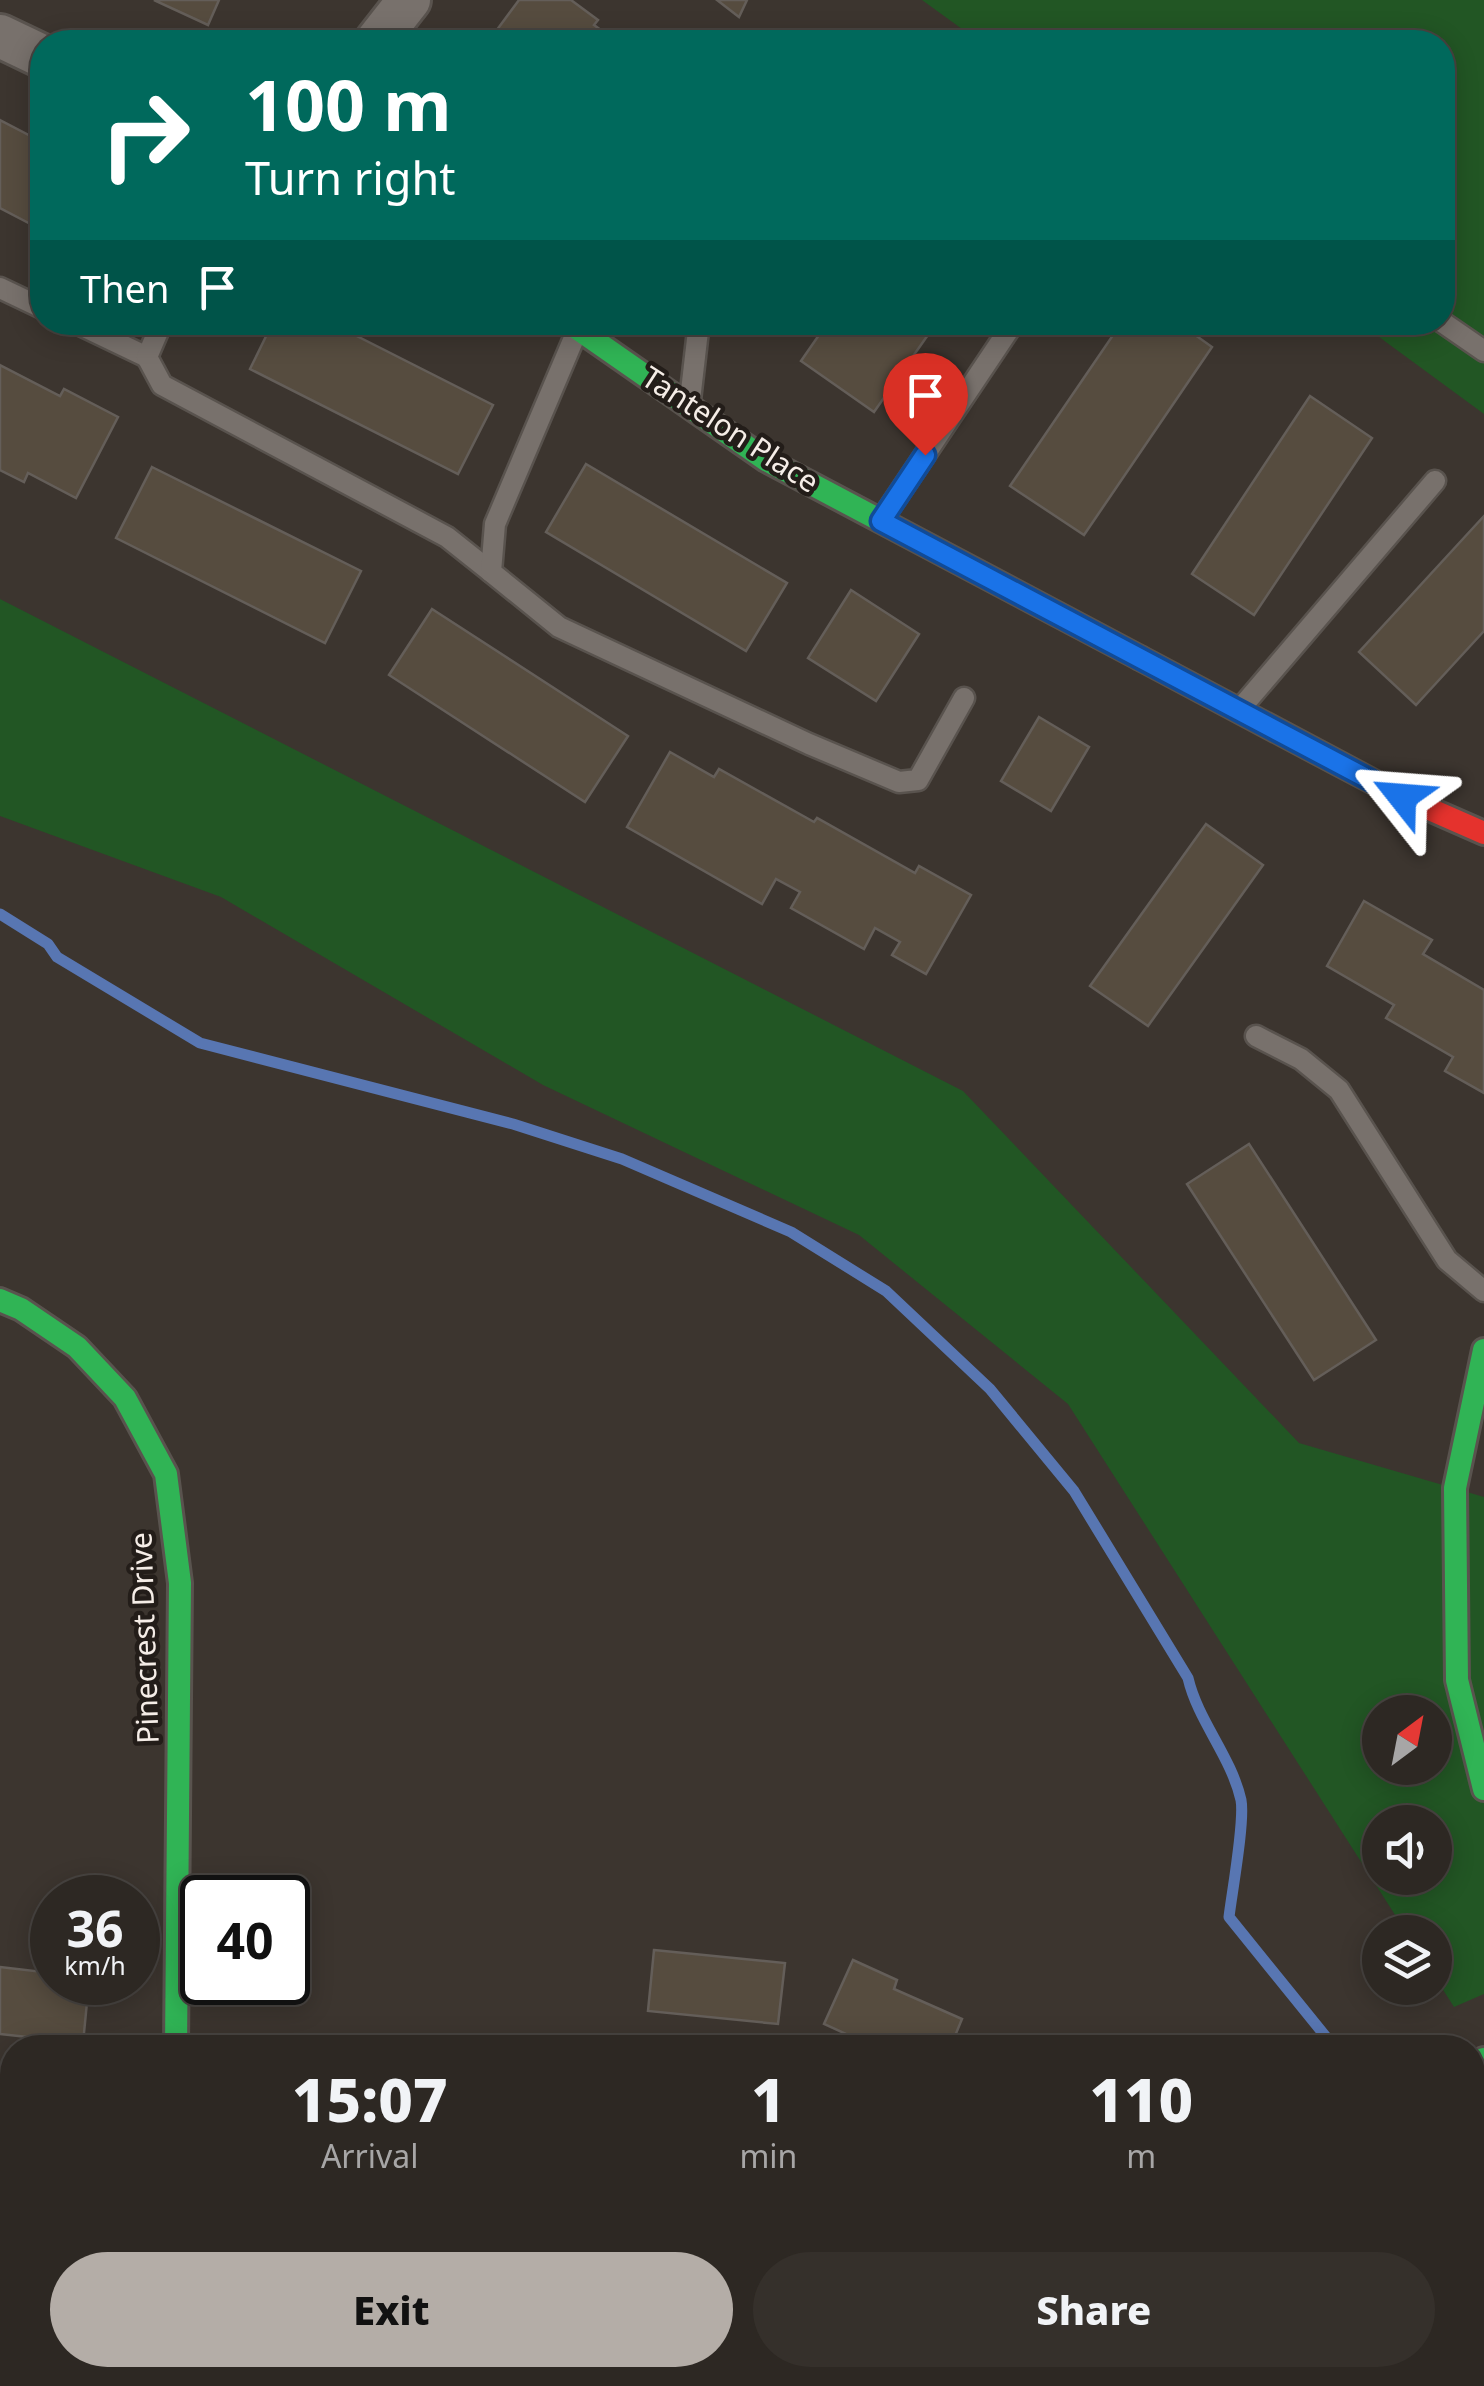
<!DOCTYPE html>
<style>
body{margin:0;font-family:"Noto Sans",sans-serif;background:#35302b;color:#f1f3f6;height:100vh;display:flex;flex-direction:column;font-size:38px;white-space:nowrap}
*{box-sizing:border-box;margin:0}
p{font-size:32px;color:#a7a6a6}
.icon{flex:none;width:55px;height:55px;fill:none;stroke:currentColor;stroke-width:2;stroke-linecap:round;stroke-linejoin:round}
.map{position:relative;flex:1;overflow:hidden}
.panel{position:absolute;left:0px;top:2035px;width:1485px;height:352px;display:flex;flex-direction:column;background:#2d2823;border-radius:40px 40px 0 0;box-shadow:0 5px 25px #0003,0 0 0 2px #484441}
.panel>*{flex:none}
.hud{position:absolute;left:30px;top:30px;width:1425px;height:305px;border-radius:40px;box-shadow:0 5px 25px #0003,0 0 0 2px #484441;background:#00695c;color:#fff;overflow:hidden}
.needle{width:65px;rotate:32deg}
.controls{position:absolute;left:1362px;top:1695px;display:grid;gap:20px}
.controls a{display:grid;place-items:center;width:90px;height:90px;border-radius:50%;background:#2d2823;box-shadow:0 5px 25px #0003,0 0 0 2px #484441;font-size:50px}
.speed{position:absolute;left:30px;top:1875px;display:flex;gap:20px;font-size:50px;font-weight:700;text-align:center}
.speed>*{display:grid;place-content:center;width:130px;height:130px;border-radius:50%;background:#2d2823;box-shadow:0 5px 25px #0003,0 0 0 2px #484441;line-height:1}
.speed small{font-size:25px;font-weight:400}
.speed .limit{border:5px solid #111;border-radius:15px;background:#fff;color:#111}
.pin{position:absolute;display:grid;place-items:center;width:85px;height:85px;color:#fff;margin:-102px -42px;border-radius:50% 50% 50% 0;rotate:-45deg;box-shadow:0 0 10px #0007}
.pin .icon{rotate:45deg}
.me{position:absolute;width:110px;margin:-55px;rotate:298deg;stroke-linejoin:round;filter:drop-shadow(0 0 8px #0008)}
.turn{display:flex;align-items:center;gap:35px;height:210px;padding:0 50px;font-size:45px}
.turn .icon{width:130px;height:130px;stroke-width:2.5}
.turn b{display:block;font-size:70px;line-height:85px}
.then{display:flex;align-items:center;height:95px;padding:0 50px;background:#0003;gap:20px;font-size:38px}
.eta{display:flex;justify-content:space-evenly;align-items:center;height:170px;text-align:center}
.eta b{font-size:60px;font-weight:800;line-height:70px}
.button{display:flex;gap:20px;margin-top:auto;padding:20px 50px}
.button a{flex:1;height:115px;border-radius:60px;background:#b4ada7;color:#111;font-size:40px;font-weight:800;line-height:115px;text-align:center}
.button a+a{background:#35302b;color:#f1f3f6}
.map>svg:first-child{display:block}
.green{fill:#225624;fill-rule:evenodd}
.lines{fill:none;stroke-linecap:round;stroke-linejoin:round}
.stream{stroke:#5876b2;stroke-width:11}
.building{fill:#564c3f;stroke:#645e59;stroke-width:2.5}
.lane-casing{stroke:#59534e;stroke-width:25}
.street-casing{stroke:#59534e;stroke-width:48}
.fast-casing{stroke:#59534e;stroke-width:28}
.jam-casing{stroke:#59534e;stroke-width:28}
.lane{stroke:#78716c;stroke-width:20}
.street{stroke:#78716c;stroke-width:42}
.fast{stroke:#30b455;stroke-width:22}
.jam{stroke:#e5322d;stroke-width:22}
.route-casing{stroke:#114b97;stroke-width:25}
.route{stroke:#1a73e8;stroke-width:18}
.labels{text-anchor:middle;stroke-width:9;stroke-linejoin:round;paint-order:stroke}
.street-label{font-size:30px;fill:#f5ede7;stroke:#231d19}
</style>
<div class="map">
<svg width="1484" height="2386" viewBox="0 0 1484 2386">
<rect width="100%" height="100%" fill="#3c352f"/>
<!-- green -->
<g class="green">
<path d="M 922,0 L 1484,0 L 1484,414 L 1360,323 L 1442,322 L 1442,42 L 980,42 Z"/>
<path d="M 0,599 L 963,1091 L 1299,1443 L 1484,1497 L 1484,1994 L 1454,2007 L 1435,1977 L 1435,1932 L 1406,1932 L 1068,1404 L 859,1235 L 543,1085 L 221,897 L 0,816 ZM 1380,1712 L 1435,1712 L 1435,1768 L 1380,1768 ZM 1380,1822 L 1435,1822 L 1435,1878 L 1380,1878 Z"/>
</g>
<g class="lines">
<!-- stream -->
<g class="stream">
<path d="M 0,914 L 48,944 L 57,957 L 200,1043 L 513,1124 L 622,1159 L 791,1232 L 886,1291 L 990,1389 L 1074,1491 L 1188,1678 C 1198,1721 1231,1756 1241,1800 C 1245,1821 1232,1892 1229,1917 L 1335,2048"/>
<path d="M 1472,2201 L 1484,2205"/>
</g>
</g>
<!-- building -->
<g class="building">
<path d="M 154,0 L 219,0 L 208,25 Z"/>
<path d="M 519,0 L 571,0 L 598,20 L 594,25 L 616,41 L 488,42 Z"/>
<path d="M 717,0 L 747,0 L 739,17 Z"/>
<path d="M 0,120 L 42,142 L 42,230 L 0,208 Z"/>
<path d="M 273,322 L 329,322 L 493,405 L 458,474 L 250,369 Z"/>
<path d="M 828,322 L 937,322 L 874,412 L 801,361 Z"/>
<path d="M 1122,322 L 1177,322 L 1212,347 L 1084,535 L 1010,486 Z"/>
<path d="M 0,365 L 60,396 L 64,389 L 118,417 L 76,498 L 28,473 L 24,482 L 0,470 Z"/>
<path d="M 1310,396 L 1372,438 L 1254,615 L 1192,574 Z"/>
<path d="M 586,464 L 787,583 L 746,651 L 546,532 Z"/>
<path d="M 152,467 L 361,571 L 325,643 L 116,538 Z"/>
<path d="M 1484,516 L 1484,631 L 1416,705 L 1359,652 Z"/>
<path d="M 851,590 L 919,634 L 876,701 L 808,658 Z"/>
<path d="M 432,609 L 628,736 L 585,802 L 389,675 Z"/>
<path d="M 1039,717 L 1089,747 L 1051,811 L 1001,781 Z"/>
<path d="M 670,752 L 714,777 L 719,769 L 814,822 L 817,818 L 915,873 L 919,866 L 971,895 L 926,974 L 892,955 L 900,942 L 875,928 L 864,949 L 791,908 L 800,892 L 776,879 L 762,904 L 627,827 Z"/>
<path d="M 1206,824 L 1263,865 L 1148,1026 L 1090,986 Z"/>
<path d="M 1364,901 L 1432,940 L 1423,954 L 1484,990 L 1484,1093 L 1445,1071 L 1453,1057 L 1386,1018 L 1394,1005 L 1327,966 Z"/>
<path d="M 1249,1144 L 1376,1340 L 1314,1380 L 1187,1184 Z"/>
<path d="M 654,1950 L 785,1963 L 778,2024 L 648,2011 Z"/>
<path d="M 853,1960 L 897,1980 L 894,1989 L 962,2019 L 950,2048 L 877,2048 L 824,2024 Z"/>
<path d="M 0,1967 L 52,1973 L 52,1982 L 89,1982 L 83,2043 L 0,2034 Z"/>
<rect x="137" y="2375" width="125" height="11"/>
<path d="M 326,2375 L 389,2375 L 388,2386 L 325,2386 Z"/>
<path d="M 678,2375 L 746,2375 L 770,2386 L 673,2386 Z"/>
<path d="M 1240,2375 L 1356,2375 L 1369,2386 L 1253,2386 Z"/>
</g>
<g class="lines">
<!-- lane casing -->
<g class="lane-casing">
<g id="lane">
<path d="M 0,288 L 42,308"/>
<path d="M 74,322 L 147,357"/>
<path d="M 162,322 L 147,357 L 162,385 L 447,537 L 491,572"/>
<path d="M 1442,322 L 1484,351"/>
<path d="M 577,331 L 495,524 L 491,572 L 559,627 L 809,744 L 899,782 L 918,780 L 964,698"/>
<path d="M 690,400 L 699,322"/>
<path d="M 882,519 L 1014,322"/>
<path d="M 1240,709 L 1435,481"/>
<path d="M 1256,1036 L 1301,1059 L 1339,1090 L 1447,1260 L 1484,1291"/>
</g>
</g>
<!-- street casing -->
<g class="street-casing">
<g id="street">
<path d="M 0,36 L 42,56"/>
<path d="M 376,42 L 409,0"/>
<path d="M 0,2195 L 12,2195"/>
<path d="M 1099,2375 L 1112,2386"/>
</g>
</g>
<!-- fast casing -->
<g class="fast-casing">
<g id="fast">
<path d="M 568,322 L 766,460 L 1140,658"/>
<path d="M 0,1300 L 21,1309 L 77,1347 L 125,1398 L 166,1474 L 180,1583 L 176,2048"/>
<path d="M 1484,1350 L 1455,1488 L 1457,1680 L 1484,1789"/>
<path d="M 1472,2064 L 1484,2059"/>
<path d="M 1045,2386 L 1057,2375"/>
</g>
</g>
<!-- jam casing -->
<g class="jam-casing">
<path id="jam" d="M 1140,658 L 1402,797 L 1484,833"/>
</g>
<!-- lane -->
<use href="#lane" class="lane"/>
<!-- street -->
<use href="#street" class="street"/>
<!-- fast -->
<use href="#fast" class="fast"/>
<!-- jam -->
<use href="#jam" class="jam"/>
</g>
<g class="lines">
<!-- route casing -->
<g class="route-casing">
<path id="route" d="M 925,455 L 881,521 L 1402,797"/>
</g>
<!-- route -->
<use href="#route" class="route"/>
</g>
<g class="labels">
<!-- street labels -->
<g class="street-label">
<text transform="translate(730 430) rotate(33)" y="10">Tantelon Place</text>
<text transform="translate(145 1638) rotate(-92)" y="10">Pinecrest Drive</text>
</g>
</g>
</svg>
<div class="controls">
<a><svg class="needle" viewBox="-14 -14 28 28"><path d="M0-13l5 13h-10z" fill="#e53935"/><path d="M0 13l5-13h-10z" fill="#a7a6a6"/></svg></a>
<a><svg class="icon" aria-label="sound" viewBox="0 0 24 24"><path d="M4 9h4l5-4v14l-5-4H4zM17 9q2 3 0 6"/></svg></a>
<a><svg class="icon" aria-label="layers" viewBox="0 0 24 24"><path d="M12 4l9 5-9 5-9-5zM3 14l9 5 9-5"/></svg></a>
</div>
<div class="speed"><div>36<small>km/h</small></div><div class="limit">40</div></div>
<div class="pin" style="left:925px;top:455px;background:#d93025"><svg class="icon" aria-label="arrive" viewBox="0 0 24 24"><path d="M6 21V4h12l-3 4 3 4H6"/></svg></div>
<svg class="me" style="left:1402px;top:797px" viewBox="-20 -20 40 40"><path d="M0-17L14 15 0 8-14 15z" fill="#1a73e8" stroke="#fff" stroke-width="4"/></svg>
<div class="hud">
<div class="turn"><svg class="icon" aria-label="right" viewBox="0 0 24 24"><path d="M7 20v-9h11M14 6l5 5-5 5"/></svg><div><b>100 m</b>Turn right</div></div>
<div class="then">Then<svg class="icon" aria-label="arrive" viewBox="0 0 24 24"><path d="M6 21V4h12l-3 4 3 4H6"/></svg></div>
</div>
<section class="panel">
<div class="eta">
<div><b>15:07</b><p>Arrival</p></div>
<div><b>1</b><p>min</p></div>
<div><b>110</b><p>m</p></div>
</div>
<div class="button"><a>Exit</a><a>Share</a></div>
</section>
</div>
